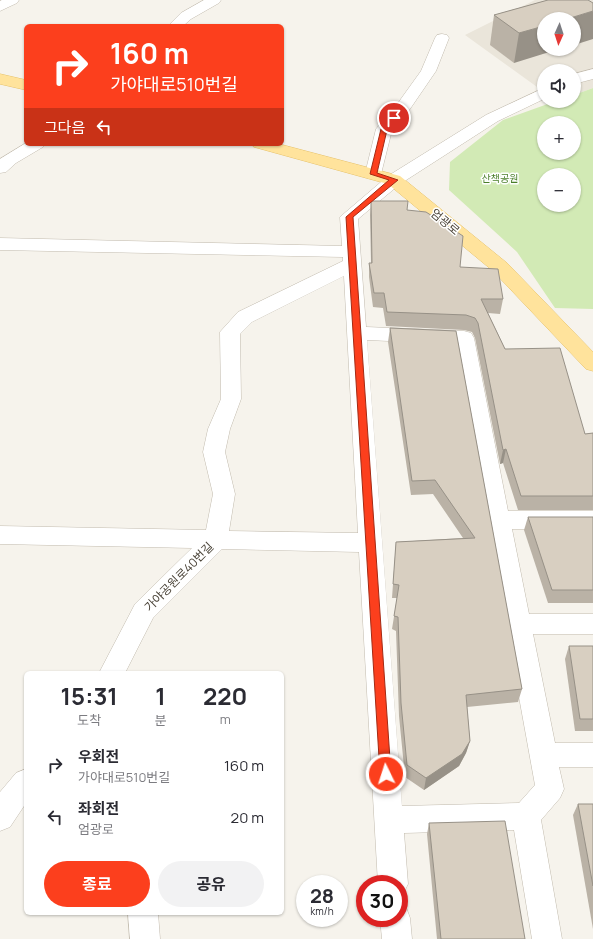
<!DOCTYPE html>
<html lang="ko">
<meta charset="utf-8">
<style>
body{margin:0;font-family:Manrope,"Noto Sans KR",sans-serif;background:#f2f2f3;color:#2b2b33;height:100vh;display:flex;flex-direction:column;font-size:15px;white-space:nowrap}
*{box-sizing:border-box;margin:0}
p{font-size:13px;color:#7c7c81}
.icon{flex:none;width:22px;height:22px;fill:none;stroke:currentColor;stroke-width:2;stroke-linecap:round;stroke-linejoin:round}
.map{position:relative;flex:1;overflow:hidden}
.drawer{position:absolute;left:24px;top:671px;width:260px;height:244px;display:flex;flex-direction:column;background:#fff;border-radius:6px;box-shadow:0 1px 3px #0004}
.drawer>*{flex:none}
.hud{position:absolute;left:24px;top:24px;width:260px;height:122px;border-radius:6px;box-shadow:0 1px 3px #0004;background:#fc3f1d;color:#fff;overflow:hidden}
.needle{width:26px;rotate:183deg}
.fabs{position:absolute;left:537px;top:12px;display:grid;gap:8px}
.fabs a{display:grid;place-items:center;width:44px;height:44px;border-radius:50%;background:#fff;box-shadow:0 1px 3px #0004;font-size:20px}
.speed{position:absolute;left:296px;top:875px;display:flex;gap:8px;font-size:20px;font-weight:700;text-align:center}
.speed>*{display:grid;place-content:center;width:52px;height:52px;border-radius:50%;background:#fff;box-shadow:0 1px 3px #0004;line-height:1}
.speed small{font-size:10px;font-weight:400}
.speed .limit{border:6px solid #d22;background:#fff;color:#111}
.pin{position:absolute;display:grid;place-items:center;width:34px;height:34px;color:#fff;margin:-17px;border:2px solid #fff;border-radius:50%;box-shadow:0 1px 4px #0007}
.me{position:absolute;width:44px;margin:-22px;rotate:356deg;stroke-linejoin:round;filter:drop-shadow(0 0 3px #0008)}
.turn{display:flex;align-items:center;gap:14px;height:84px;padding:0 20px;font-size:18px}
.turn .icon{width:52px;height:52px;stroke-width:2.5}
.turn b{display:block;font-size:28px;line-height:34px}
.then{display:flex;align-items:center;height:38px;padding:0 20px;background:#0003;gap:8px;font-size:15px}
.eta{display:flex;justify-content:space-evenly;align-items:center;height:68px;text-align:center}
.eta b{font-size:24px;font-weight:700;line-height:28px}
.action{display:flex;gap:8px;margin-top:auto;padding:8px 20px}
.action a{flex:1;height:46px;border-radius:24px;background:#fc3f1d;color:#fff;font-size:16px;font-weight:700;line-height:46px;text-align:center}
.action a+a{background:#f2f2f3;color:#2b2b33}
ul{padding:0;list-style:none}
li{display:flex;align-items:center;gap:12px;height:52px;padding:0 20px}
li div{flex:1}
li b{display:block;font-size:15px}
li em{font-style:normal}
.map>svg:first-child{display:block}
.residential{fill:#eae5da;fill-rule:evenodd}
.green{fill:#d2eab5;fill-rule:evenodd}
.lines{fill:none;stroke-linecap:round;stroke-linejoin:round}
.minor-casing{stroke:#c2bbae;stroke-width:1}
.major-casing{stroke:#e6c16a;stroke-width:1}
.minor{fill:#fff;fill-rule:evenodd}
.major{fill:#ffe39c;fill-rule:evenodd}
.wall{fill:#bab2a6}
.shaded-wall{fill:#979187}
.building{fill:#d8cfc1;stroke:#979187}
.route{fill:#fc3f1d;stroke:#a42913}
.labels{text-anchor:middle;stroke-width:3;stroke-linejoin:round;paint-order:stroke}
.far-park-label{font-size:10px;fill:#4a7f2a;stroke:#fff}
.street-label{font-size:12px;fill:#4b4439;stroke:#fff}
</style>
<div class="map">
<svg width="593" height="939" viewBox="0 0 593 939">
<rect width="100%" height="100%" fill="#f6f3ec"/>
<!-- residential -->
<path class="residential" d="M 535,0 L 593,0 L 593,88 L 574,95 L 574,71 L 544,71 L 544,92 L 465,35 ZM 544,19 L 574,19 L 574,49 L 544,49 Z"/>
<!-- green -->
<path class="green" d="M 593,88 L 593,309 L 555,308 L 517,252 L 449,190 L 450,162 L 503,120 L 556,101 L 574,101 L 574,95 ZM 544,123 L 574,123 L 574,153 L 544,153 ZM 544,175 L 574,175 L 574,205 L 544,205 Z"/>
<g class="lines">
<!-- minor casing -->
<g class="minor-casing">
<g id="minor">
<path d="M 2,0 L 19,0 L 17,3 L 0,11 L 0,1 Z"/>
<path d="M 204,0 L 221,0 L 219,3 L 191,19 L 183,26 L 168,26 L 181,13 Z"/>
<path d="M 442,34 L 447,35 L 449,38 L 436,71 L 410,109 L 392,130 L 381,174 L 379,178 L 373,179 L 367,178 L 365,174 L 376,129 L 398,103 L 421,71 L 435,38 L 437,35 Z"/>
<path d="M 593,69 L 593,79 L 574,84 L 574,74 Z"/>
<path d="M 544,88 L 544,99 L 498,121 L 400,184 L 358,219 L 366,327 L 464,331 L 471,333 L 474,338 L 508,511 L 593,511 L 593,529 L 512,529 L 529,614 L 593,614 L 593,634 L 533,634 L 555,743 L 593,743 L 593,767 L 559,767 L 564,789 L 560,798 L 541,820 L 562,939 L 532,939 L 514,830 L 404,833 L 408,884 L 403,894 L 399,896 L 399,884 L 378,884 L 359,552 L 222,549 L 153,618 L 125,673 L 99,673 L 135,604 L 192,548 L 0,544 L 0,526 L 206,530 L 213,494 L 203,452 L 208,429 L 221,399 L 220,332 L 238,312 L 343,261 L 343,257 L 0,250 L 0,238 L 342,246 L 340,217 L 388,176 L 486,115 ZM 344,276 L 358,533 L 229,531 L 235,494 L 225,452 L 230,429 L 241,399 L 240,334 L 252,322 ZM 367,340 L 455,344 L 535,785 L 519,803 L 402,806 Z"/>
<path d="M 26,143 L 45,144 L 43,147 L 16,163 L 6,172 L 0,173 L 0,159 Z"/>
<path d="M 26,769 L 26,803 L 10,827 L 0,831 L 0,792 L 16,773 Z"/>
<path d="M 399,905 L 406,907 L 410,918 L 412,939 L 382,939 L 380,918 L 399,918 Z"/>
<path d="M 128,913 L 158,913 L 160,939 L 130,939 Z"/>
</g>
</g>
<!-- major casing -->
<g class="major-casing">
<g id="major">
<path d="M 0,74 L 26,80 L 26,90 L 0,84 Z"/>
<path d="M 252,144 L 279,144 L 400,176 L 507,263 L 593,352 L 593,371 L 586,369 L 493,271 L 388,184 L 254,147 Z"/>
</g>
</g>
<!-- minor -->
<use href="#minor" class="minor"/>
<!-- major -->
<use href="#major" class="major"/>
</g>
<!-- wall -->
<g class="wall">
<path d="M 548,0 L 514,63 L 490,45 L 494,15 Z"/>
<path d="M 371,201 L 407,210 L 460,267 L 503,299 L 500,314 L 488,313 L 505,349 L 585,434 L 593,433 L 593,510 L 518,510 L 503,463 L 500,464 L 475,338 L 472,332 L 464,330 L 386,326 L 383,308 L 373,307 L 369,277 L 369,263 L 371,263 L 370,215 Z"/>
<path d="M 390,328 L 456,331 L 522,689 L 518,702 L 467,707 L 470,741 L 466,753 L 459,766 L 424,790 L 405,777 L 399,716 L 396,631 L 392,629 L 397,598 L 392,598 L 396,542 L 463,538 L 433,494 L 411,495 L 388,342 Z"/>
<path d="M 528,517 L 593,517 L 593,603 L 548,603 L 524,530 Z"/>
<path d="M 569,646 L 593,646 L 593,731 L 575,731 L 565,659 Z"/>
<path d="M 578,804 L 593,804 L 593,929 L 573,815 Z"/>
<path d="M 429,823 L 525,939 L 437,939 L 427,834 Z"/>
</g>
<!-- shaded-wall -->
<g class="shaded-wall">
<path d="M 593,11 L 593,39 L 574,45 L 574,19 L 567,19 Z"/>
<path d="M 544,26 L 544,49 L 559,49 L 514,63 L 519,33 Z"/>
<path d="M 506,449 L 503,463 L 500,464 L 503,450 Z"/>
<path d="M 470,741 L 466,753 L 459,766 L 424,790 L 426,778 Z"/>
</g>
<!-- building -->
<g class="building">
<path d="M 548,0 L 588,0 L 593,3 L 593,11 L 567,19 L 544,19 L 544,26 L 519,33 L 494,15 Z"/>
<path d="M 371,201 L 408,201 L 407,210 L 426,212 L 463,236 L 460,267 L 498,269 L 503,299 L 481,299 L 505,349 L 560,348 L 585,434 L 593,433 L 593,496 L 521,496 L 506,449 L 503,450 L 478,323 L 475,318 L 466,315 L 387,312 L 384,293 L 374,293 L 369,263 L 372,263 Z"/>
<path d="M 390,328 L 456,331 L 522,689 L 466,695 L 470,741 L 462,754 L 426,778 L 407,765 L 401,703 L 398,617 L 394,616 L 399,585 L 393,584 L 396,542 L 475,538 L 435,480 L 412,481 Z"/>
<path d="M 528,517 L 593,517 L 593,590 L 552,590 Z"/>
<path d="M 569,646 L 593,646 L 593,719 L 580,719 Z"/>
<path d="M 578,804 L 593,804 L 593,886 Z"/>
<path d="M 505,821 L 525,939 L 441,939 L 429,823 Z"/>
</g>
<!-- route -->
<path class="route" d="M 391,117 L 397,118 L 387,130 L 377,173 L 398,180 L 353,217 L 391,774 L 390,778 L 386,779 L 382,778 L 380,774 L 346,217 L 389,180 L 370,174 L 381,129 Z"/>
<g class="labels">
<!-- far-park labels -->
<g class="far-park-label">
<text x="500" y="182">산책공원</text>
</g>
<!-- street labels -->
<g class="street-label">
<text transform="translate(445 222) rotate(40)" y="4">엄광로</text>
<text transform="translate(179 577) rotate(-45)" y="4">가야공원로40번길</text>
</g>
</g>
</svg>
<div class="fabs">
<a><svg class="needle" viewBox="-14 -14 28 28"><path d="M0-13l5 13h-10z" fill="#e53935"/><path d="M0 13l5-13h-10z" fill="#7c7c81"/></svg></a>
<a><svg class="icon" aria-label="sound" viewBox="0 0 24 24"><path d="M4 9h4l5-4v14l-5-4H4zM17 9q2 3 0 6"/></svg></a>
<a>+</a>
<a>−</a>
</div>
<div class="speed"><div>28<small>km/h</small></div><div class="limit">30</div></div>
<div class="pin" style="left:394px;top:118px;background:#d93025"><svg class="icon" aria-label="arrive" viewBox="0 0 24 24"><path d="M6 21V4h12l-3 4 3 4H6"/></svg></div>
<svg class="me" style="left:386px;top:774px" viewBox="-20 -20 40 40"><circle r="17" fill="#fc3f1d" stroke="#fff" stroke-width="3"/><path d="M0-11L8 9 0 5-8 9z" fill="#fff"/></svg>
<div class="hud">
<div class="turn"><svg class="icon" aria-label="right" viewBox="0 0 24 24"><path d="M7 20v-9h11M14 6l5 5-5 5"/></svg><div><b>160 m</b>가야대로510번길</div></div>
<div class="then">그다음<svg class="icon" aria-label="left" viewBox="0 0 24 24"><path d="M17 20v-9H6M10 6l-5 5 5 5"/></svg></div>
</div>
<section class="drawer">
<div class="eta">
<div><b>15:31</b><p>도착</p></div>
<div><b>1</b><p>분</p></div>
<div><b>220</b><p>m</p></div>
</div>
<ul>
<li><svg class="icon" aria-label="right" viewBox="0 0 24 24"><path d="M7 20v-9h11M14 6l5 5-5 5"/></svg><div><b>우회전</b><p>가야대로510번길</p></div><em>160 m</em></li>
<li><svg class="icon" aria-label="left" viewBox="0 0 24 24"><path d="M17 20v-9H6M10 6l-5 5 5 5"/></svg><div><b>좌회전</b><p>엄광로</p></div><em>20 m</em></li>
</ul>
<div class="action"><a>종료</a><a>공유</a></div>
</section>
</div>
